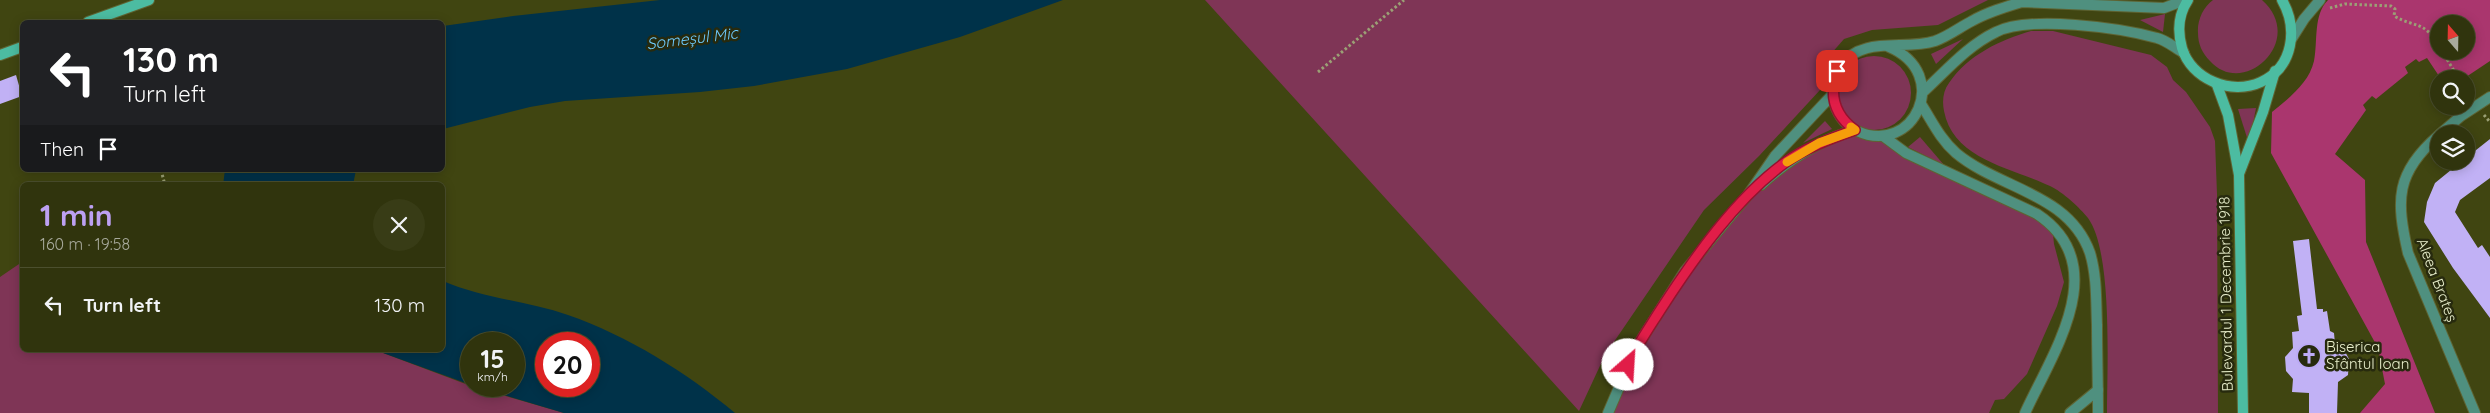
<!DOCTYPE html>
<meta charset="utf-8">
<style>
body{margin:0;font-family:Quicksand,sans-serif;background:#383c16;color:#f1f3f6;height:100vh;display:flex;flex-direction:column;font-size:19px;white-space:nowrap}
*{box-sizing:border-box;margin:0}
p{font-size:16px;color:#a8aa9d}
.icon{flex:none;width:28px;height:28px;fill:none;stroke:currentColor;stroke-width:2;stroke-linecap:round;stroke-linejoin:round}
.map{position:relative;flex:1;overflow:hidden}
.sheet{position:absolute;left:20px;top:182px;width:425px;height:170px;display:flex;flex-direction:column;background:#30340d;border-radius:8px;box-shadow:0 2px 12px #0003,0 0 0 1px #4b4f2e}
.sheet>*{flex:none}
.hud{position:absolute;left:20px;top:20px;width:425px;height:152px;border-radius:8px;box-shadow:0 2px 12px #0003,0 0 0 1px #4b4f2e;background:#202124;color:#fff;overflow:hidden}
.needle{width:32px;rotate:340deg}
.buttons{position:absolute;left:2430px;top:15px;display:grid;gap:10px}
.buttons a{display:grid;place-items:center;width:45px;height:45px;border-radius:50%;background:#30340d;box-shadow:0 2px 12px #0003,0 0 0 1px #4b4f2e;font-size:25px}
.speed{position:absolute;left:460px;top:332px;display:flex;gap:10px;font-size:25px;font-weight:700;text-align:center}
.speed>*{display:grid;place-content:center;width:65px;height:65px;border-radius:50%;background:#30340d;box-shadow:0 2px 12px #0003,0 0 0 1px #4b4f2e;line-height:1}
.speed small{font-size:12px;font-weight:400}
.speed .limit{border:8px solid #d22;background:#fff;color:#111}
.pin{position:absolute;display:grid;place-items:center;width:42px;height:42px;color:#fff;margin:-21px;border-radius:10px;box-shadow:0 2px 8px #0006}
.me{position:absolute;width:55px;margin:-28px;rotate:26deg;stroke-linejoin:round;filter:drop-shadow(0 0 4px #0008)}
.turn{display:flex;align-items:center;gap:18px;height:105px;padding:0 20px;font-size:22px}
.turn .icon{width:65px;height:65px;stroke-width:2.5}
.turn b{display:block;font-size:35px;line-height:42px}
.then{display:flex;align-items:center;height:48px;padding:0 20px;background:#0003;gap:10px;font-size:19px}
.round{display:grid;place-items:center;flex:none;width:52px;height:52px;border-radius:26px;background:#383c16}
.summary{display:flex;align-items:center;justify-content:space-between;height:85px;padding:0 20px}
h1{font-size:30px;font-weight:700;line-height:38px;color:#bca0f2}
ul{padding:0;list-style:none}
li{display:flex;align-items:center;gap:15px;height:75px;padding:0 20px;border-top:1px solid #4b4f2e}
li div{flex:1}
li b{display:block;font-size:19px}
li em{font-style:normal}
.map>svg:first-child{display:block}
.green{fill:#7f3556}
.forest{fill:#aa366e;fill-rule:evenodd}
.water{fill:#003249;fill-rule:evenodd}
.building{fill:#c1b1f5}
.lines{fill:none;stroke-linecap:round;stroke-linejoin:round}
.lane-casing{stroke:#5e6433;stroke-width:12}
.street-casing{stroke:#5e6433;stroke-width:12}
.secondary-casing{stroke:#5e6433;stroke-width:12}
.path{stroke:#9ba075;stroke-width:3;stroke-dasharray:2.5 2.5;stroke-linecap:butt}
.lane{stroke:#4f907f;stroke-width:10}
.street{stroke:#4f907f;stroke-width:10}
.secondary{stroke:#4cbca1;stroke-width:10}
.route-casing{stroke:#92132f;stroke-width:12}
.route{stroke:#e11d48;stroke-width:9}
.slow{stroke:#f59e0b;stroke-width:9}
.labels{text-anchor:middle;stroke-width:5;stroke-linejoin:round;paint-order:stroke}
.street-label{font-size:15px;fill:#e9efcc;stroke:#272a0e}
.poi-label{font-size:15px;fill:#e9efcc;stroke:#272a0e;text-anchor:start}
.water-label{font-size:16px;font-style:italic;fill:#6ecbfe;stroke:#272a0e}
</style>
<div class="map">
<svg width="2490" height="413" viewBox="0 0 2490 413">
<rect width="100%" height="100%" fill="#404511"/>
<!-- green -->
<g class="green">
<path d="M 1205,0 L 1988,0 L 1938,25 L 1872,30 L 1844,39 L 1823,63 L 1820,90 L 1759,156 L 1704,210 L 1605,355 L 1579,411 Z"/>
<path d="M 2213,0 L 2262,0 C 2307,40 2244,99 2210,61 C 2202,53 2198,44 2198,33 C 2197,21 2203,7 2213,0 Z"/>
<path d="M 2165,14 L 2163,32 L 2140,20 Z"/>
<path d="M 2031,31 L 2053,31 L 2151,55 L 2167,67 L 2173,80 L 2186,92 L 2210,127 L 2215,141 L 2217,194 L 2218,413 L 2107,413 C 2107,369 2113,252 2088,218 C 2080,208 2063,192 2050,186 C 2013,168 1953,160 1944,111 C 1942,101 1943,91 1949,83 C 1968,55 2000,40 2031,31 Z"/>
<path d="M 1963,39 L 1936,64 L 1931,54 Z"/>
<circle cx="1874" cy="93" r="37"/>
<path d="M 2256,108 L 2249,144 L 2238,109 Z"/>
<path d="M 1825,121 L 1832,129 L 1803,143 Z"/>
<path d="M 1855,130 L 1883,136 L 2052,224 L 2054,244 L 2064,282 L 2057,306 L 2027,374 L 2004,399 L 1995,400 L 1989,413 L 1608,413 L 1635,350 L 1685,271 L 1748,195 L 1786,162 Z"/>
<path d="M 1920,137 L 1944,165 L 1908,147 Z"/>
<path d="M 22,262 L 22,350 L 375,350 L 471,386 L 564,413 L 0,413 L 0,277 Z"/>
</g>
<!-- forest -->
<path class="forest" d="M 2328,0 L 2490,0 L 2490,61 L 2463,79 L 2441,79 L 2427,58 L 2419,62 L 2416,59 L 2405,67 L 2408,73 L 2376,99 L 2372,96 L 2363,105 L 2366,110 L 2335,154 L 2365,180 L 2366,242 L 2435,413 L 2360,413 L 2385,384 L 2378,348 L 2271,153 L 2272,112 C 2289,98 2309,83 2314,61 C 2318,41 2313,15 2328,0 ZM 2439,24 L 2466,24 L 2466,51 L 2439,51 Z"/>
<!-- water -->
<g class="water">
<path d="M 660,0 L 1063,0 L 960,37 L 847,69 L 754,86 L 700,92 L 565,101 L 530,107 L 443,129 L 443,26 L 513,16 Z"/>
<path d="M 225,170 L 356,170 L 353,185 L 223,185 Z"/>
<path d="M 443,281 C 482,298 527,301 568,315 C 628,336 686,372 735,413 L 564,413 L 474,386 L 514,386 L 514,344 L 471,344 L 471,385 L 375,350 L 442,350 ZM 546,344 L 589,344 L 589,386 L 546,386 Z"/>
</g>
<!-- building -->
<g class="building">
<path d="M 16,75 L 22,96 L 0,104 L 0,81 Z"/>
<path d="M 2490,139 L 2490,178 L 2460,200 L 2455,212 L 2478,248 L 2482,245 L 2490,257 L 2490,318 L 2453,268 L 2424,222 L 2427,202 L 2435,183 L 2462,161 L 2466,161 L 2466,158 Z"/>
<path d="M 2309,239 L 2317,309 L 2323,309 L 2323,312 L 2327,311 L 2330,331 L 2334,333 L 2335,344 L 2342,346 L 2349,359 L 2348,375 L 2338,382 L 2337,413 L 2309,413 L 2309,393 L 2292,392 L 2293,379 L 2286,371 L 2285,357 L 2293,348 L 2292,332 L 2299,331 L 2297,316 L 2302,315 L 2293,241 Z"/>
</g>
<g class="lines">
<!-- lane casing -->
<g class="lane-casing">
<g id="lane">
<path d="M 1889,47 C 1953,74 1914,157 1857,131 C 1844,125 1836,112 1833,98 C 1831,87 1834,75 1840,66 C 1863,35 1904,51 1935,41 C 1949,36 1960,27 1972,21 C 1988,12 2005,7 2022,2 L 2164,8 L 2185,0"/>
<path d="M 1923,92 C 1946,71 1967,46 1996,32 C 2029,15 2121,28 2157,38 C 2166,40 2175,48 2184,53"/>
<path d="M 1921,104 C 1932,121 1940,139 1956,153 C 1999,189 2069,193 2090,253 C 2097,276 2096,302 2097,325 C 2097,354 2098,384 2098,413"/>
<path d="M 1883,136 L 1906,153 L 2037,214 C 2114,265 2053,352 2025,413"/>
<path d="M 1761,185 C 1789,159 1818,141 1855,130"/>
<path d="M 1608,413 L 1635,350 L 1685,271 L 1748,195 L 1775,156 L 1832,95"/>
<path d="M 2070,413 L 2098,390"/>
</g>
</g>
<!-- street casing -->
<g class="street-casing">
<g id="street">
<path d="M 2292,38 L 2304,19 L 2320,0"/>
<path d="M 2440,134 L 2461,116 L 2490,97"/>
<path d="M 2439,135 C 2395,173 2396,200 2408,253 L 2475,413"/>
</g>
</g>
<!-- secondary casing -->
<g class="secondary-casing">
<g id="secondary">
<path d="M 2188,0 C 2178,15 2177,30 2182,48 C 2191,79 2231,96 2261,82 C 2294,67 2298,28 2282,0"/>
<path d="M 88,22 L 149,0"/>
<path d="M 0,55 L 22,47"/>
<path d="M 2217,85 L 2228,115 L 2239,175 L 2243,413"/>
<path d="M 2239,174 L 2263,112 L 2275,71"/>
</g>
</g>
<!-- path -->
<g class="path">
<path d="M 2330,8 L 2345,4 L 2391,6 L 2395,9 L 2394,16 C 2415,28 2424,20 2439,46"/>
<path d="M 2442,51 L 2459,79"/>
<path d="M 1318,72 L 1404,0"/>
<path d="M 2484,115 L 2490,122"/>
<path d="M 161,170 L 165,185"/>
</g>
<!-- lane -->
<use href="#lane" class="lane"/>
<!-- street -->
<use href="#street" class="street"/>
<!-- secondary -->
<use href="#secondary" class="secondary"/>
</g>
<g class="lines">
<!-- route casing -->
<g class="route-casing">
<path id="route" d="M 1628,365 C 1637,345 1649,328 1661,309 C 1694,258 1736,198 1786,162 C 1807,147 1831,138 1855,130 C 1834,115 1829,95 1837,71"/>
</g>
<!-- route -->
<use href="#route" class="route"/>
<!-- slow -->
<path class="slow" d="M 1787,162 L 1819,143 L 1855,130 L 1851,127"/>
</g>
<!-- icons -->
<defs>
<g id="church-ring" transform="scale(1.25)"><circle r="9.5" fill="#272a0e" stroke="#bcaaf6" stroke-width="1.5"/><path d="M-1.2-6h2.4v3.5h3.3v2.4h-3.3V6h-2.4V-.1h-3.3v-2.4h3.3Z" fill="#bcaaf6"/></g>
</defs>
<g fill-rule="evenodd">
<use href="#church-ring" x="2309" y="356"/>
</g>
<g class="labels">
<!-- street labels -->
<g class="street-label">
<text transform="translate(2437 280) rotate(69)" y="5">Aleea Brateș</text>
<text transform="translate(2226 294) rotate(-91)" y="5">Bulevardul 1 Decembrie 1918</text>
</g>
<!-- poi labels -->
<g class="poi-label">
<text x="2326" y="352">Biserica<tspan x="2326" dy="17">Sfântul Ioan</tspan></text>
</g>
<!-- water labels -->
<g class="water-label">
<text transform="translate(692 38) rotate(-7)" y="6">Someșul Mic</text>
</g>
</g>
</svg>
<div class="buttons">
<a><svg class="needle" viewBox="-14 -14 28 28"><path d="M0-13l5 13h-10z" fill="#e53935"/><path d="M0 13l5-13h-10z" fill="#a8aa9d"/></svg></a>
<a><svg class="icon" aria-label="search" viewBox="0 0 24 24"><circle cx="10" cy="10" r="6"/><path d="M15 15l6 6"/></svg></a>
<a><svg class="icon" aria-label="layers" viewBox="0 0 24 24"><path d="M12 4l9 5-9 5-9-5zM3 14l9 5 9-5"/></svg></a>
</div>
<div class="speed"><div>15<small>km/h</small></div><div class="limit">20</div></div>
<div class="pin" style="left:1837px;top:71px;background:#d93025"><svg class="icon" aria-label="arrive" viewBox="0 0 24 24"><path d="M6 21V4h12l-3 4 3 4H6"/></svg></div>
<svg class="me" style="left:1628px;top:365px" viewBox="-20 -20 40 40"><circle r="19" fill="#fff"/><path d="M0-13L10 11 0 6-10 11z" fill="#e11d48"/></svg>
<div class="hud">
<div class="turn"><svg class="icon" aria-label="left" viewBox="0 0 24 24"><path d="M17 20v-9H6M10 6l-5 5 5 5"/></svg><div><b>130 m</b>Turn left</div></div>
<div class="then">Then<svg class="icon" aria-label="arrive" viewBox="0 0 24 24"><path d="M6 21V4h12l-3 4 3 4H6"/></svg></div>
</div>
<section class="sheet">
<div class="summary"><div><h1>1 min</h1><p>160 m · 19:58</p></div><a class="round"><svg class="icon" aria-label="close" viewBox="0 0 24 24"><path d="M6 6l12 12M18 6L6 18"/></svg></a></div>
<ul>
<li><svg class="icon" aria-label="left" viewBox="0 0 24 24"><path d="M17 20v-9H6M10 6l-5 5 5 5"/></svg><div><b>Turn left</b></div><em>130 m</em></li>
</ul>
</section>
</div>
